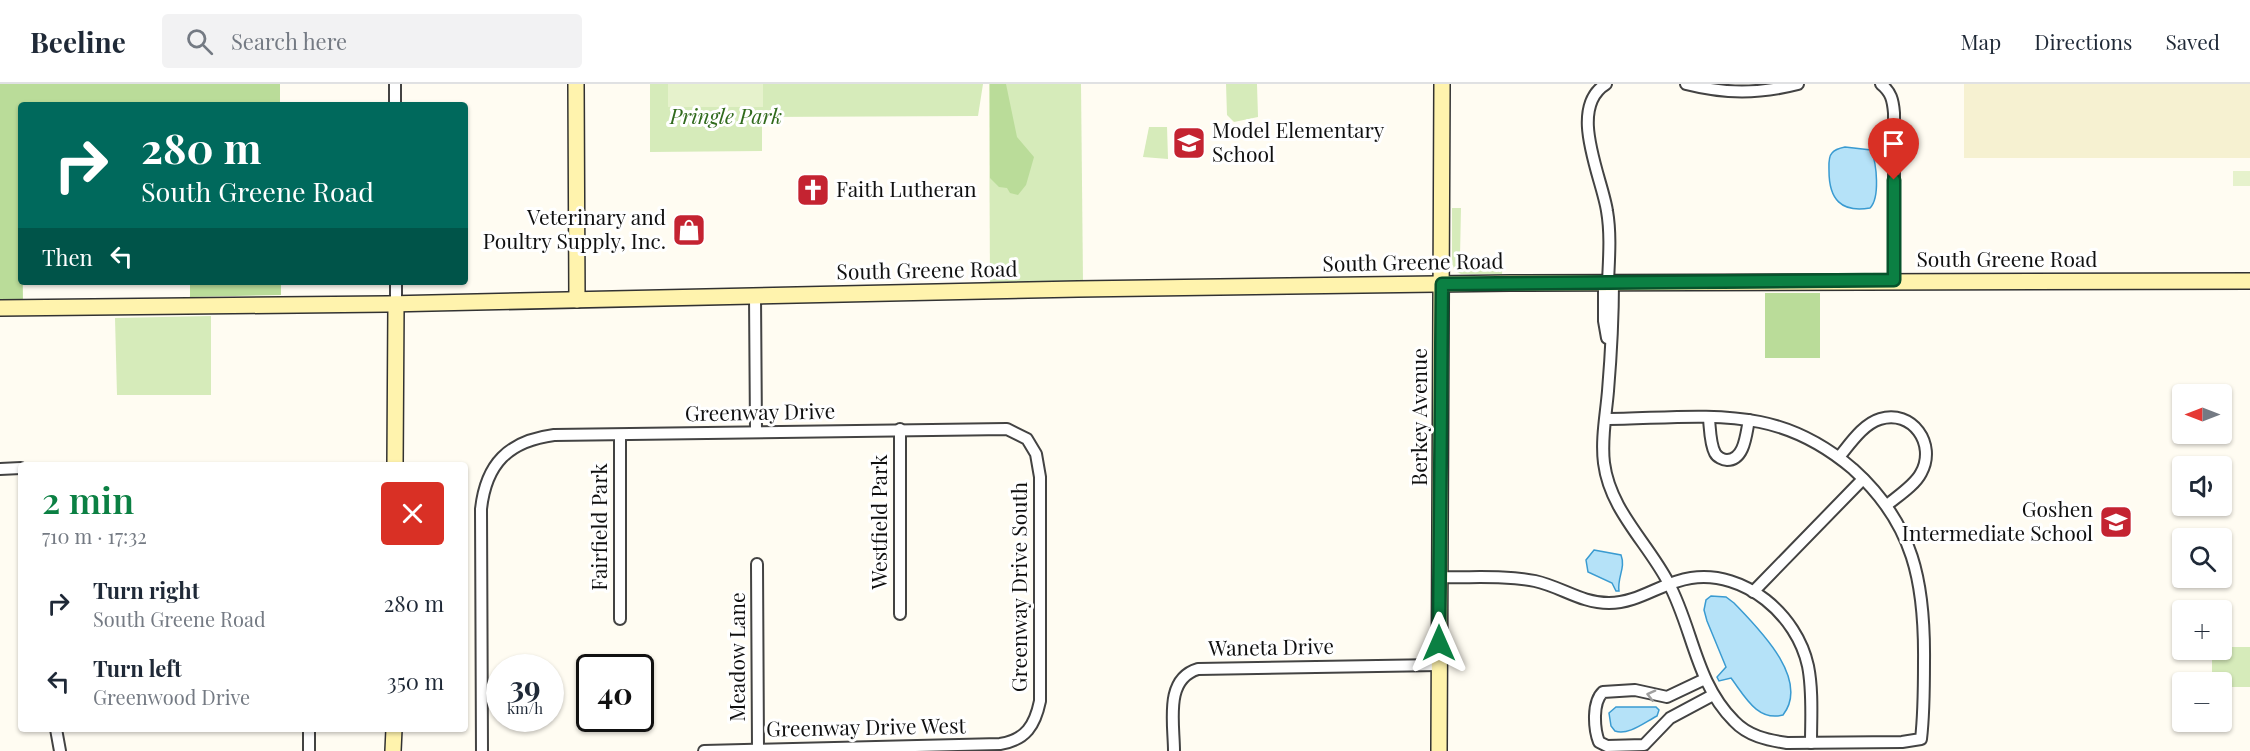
<!DOCTYPE html>
<meta charset="utf-8">
<style>
body{margin:0;font-family:"Playfair Display",serif;background:#f2f2f3;color:#1f2937;height:100vh;display:flex;flex-direction:column;font-size:22px;white-space:nowrap}
*{box-sizing:border-box;margin:0}
p{font-size:20px;color:#747a83}
.icon{flex:none;width:33px;height:33px;fill:none;stroke:currentColor;stroke-width:2;stroke-linecap:round;stroke-linejoin:round}
.map{position:relative;flex:1;overflow:hidden}
.panel{position:absolute;left:18px;top:378px;width:450px;height:270px;display:flex;flex-direction:column;background:#fff;border-radius:6px;box-shadow:0 2px 4px #0004}
.panel>*{flex:none}
.banner{position:absolute;left:18px;top:18px;width:450px;height:183px;border-radius:6px;box-shadow:0 2px 4px #0004;background:#00695c;color:#fff;overflow:hidden}
.needle{width:39px;rotate:270deg}
.controls{position:absolute;left:2172px;top:300px;display:grid;gap:12px}
.controls a{display:grid;place-items:center;width:60px;height:60px;border-radius:6px;background:#fff;box-shadow:0 2px 4px #0004;font-size:30px}
.speed{position:absolute;left:486px;top:570px;display:flex;gap:12px;font-size:30px;font-weight:700;text-align:center}
.speed>*{display:grid;place-content:center;width:78px;height:78px;border-radius:50%;background:#fff;box-shadow:0 2px 4px #0004;line-height:1}
.speed small{font-size:15px;font-weight:400}
.speed .limit{border:3px solid #111;border-radius:9px;background:#fff;color:#111}
.pin{position:absolute;display:grid;place-items:center;width:51px;height:51px;color:#fff;margin:-62px -26px;border-radius:50% 50% 50% 0;rotate:-45deg;box-shadow:0 0 6px #0007}
.pin .icon{rotate:45deg}
.me{position:absolute;width:66px;margin:-33px;rotate:0deg;stroke-linejoin:round;filter:drop-shadow(0 0 4px #0008)}
.turn{display:flex;align-items:center;gap:21px;height:126px;padding:0 24px;font-size:27px}
.turn .icon{width:78px;height:78px;stroke-width:2.5}
.turn b{display:block;font-size:42px;line-height:51px}
.then{display:flex;align-items:center;height:57px;padding:0 24px;background:#0003;gap:12px;font-size:22px}
.round{display:grid;place-items:center;flex:none;width:63px;height:63px;border-radius:6px;background:#f2f2f3}
.summary{display:flex;align-items:center;justify-content:space-between;height:102px;padding:0 24px}
h1{font-size:36px;font-weight:600;line-height:45px;color:#0b8043}
ul{padding:0;list-style:none}
li{display:flex;align-items:center;gap:18px;height:78px;padding:0 24px}
li div{flex:1}
li b{display:block;font-size:22px}
li em{font-style:normal}
header{display:flex;align-items:center;gap:36px;box-sizing:border-box;height:84px;padding:0 30px;background:#fff;border-bottom:2px solid #e0e1e3}
header strong{font-size:28px}
nav{display:flex;gap:33px;margin-inline-start:auto;font-size:21px}
.search{width:420px;height:54px;background:#f2f2f3;display:flex;align-items:center;gap:15px;box-sizing:border-box;padding:0 21px;border-radius:6px;color:#747a83;font-size:22px}
.map>svg:first-child{display:block}
.farmland{fill:#f6f1d1}
.green{fill:#d6ebba}
.forest{fill:#badc99}
.pitch{fill:#e6f2cc}
.water{fill:#b5e2f8;stroke:#3a9bd1;stroke-width:1.5}
.lines{fill:none;stroke-linecap:round;stroke-linejoin:round}
.street-casing{stroke:#434343;stroke-width:14}
.secondary-casing{stroke:#323232;stroke-width:18}
.street{stroke:#fff;stroke-width:10}
.secondary{stroke:#fff3ad;stroke-width:15}
.oneway{stroke:#9f9f9f}
.route-casing{stroke:#07532c;stroke-width:15}
.route{stroke:#0b8043;stroke-width:10}
.labels{text-anchor:middle;stroke-width:6;stroke-linejoin:round;paint-order:stroke}
.park-label{font-size:21px;font-style:italic;fill:#306a1d;stroke:#fff}
.poi-label{font-size:21px;fill:#101010;stroke:#fff;text-anchor:start}
.street-label{font-size:21px;fill:#101010;stroke:#fff}
</style>
<header>
<strong>Beeline</strong>
<div class="search"><svg class="icon" aria-label="search" viewBox="0 0 24 24"><circle cx="10" cy="10" r="6"/><path d="M15 15l6 6"/></svg>Search here</div>
<nav><a>Map</a><a>Directions</a><a>Saved</a></nav>
</header>
<div class="map">
<svg width="2250" height="667" viewBox="0 0 2250 667">
<rect width="100%" height="100%" fill="#fffcf2"/>
<!-- farmland -->
<rect class="farmland" x="1964" y="0" width="286" height="74"/>
<!-- green -->
<g class="green">
<path d="M 650,0 L 983,0 L 978,32 L 762,33 L 762,67 L 650,68 Z"/>
<path d="M 989,0 L 1081,0 L 1083,198 L 990,198 Z"/>
<path d="M 1226,0 L 1257,0 L 1258,33 L 1234,38 L 1227,31 Z"/>
<path d="M 1149,43 L 1167,43 L 1168,75 L 1143,73 Z"/>
<path d="M 1452,124 L 1461,124 L 1460,173 L 1503,174 L 1502,190 L 1461,190 L 1455,187 L 1452,179 Z"/>
<path d="M 211,232 L 211,311 L 117,311 L 115,234 Z"/>
<path d="M 2222,563 L 2250,563 L 2250,603 L 2222,603 L 2222,598 L 2212,598 L 2212,566 L 2222,566 Z"/>
</g>
<!-- forest -->
<g class="forest">
<path d="M 0,0 L 280,0 L 280,21 L 21,21 L 23,221 L 0,220 Z"/>
<path d="M 990,0 L 1006,0 L 1017,53 L 1034,73 L 1026,101 L 1018,111 L 1010,109 L 1007,104 L 999,103 L 990,94 Z"/>
<path d="M 190,198 L 281,198 L 281,211 L 190,213 Z"/>
<rect x="1765" y="209" width="55" height="65"/>
</g>
<!-- pitch -->
<g class="pitch">
<rect x="668" y="0" width="95" height="23"/>
<rect x="2233" y="87" width="17" height="15"/>
</g>
<!-- water -->
<g class="water">
<path d="M 1845,63 L 1871,66 C 1877,80 1880,114 1870,124 C 1841,129 1829,115 1829,87 C 1829,81 1828,73 1832,69 C 1835,65 1840,64 1845,63 Z"/>
<path d="M 1594,466 L 1621,471 C 1626,484 1617,493 1619,507 L 1616,507 L 1612,499 L 1588,488 L 1586,476 Z"/>
<path d="M 1711,512 L 1726,513 L 1734,519 C 1757,543 1811,595 1783,631 C 1757,638 1744,611 1731,594 L 1719,597 L 1717,593 L 1726,583 L 1707,537 L 1704,526 L 1706,516 Z"/>
<path d="M 1616,623 L 1656,623 L 1659,626 L 1657,632 C 1645,638 1628,652 1615,647 L 1611,642 L 1609,629 Z"/>
</g>
<g class="lines">
<!-- street casing -->
<g class="street-casing">
<g id="street">
<path d="M 395,0 L 395,21"/>
<path d="M 1606,0 C 1567,24 1602,93 1607,127 C 1611,150 1609,175 1608,198"/>
<path d="M 1686,0 C 1725,10 1759,10 1798,0"/>
<path d="M 1881,0 C 1891,8 1893,16 1894,29 L 1894,197"/>
<path d="M 396,198 L 396,220"/>
<path d="M 1604,198 L 1604,237 L 1607,254"/>
<path d="M 755,212 L 756,348"/>
<path d="M 1605,335 C 1656,335 1711,328 1760,338 C 1795,345 1826,362 1853,385 C 1914,440 1925,499 1924,578 C 1924,604 1924,630 1921,655 L 1902,658 L 1787,659 C 1767,656 1748,652 1734,637 C 1695,598 1693,544 1668,498 C 1647,458 1610,426 1604,379 C 1601,355 1606,331 1608,307 C 1611,271 1613,234 1613,198"/>
<path d="M 1709,335 C 1710,344 1710,360 1715,369 C 1717,373 1723,376 1727,376 C 1745,376 1746,349 1749,336"/>
<path d="M 900,345 L 900,530"/>
<path d="M 620,351 L 620,535"/>
<path d="M 1839,373 C 1850,360 1863,340 1880,335 C 1912,325 1937,360 1921,389 C 1915,401 1898,412 1887,421"/>
<path d="M 0,385 L 21,384"/>
<path d="M 757,480 L 758,666"/>
<path d="M 1440,493 C 1471,494 1505,491 1535,497 C 1562,503 1581,519 1609,519 C 1639,519 1662,498 1691,494 C 1745,486 1797,531 1808,582 C 1813,607 1811,634 1811,659"/>
<path d="M 1753,508 L 1863,395"/>
<path d="M 1705,595 L 1667,613 L 1635,606 L 1603,608 C 1592,618 1594,645 1599,658 L 1607,662 L 1644,661 L 1670,634 L 1713,611"/>
<path d="M 56,645 L 60,667"/>
<path d="M 309,645 L 309,667"/>
<path d="M 482,667 L 481,425 C 486,380 508,357 554,351 L 1007,345 L 1027,355 L 1036,370 L 1040,393 L 1040,617 C 1035,641 1026,656 1000,660 L 704,667"/>
<path d="M 1174,667 C 1174,639 1164,595 1198,585 L 1439,581"/>
</g>
</g>
<!-- secondary casing -->
<g class="secondary-casing">
<g id="secondary">
<path d="M 576,0 L 577,216"/>
<path d="M 0,224 L 387,220 L 1078,205 L 1510,199 L 2250,197"/>
<path d="M 395,381 L 396,220"/>
<path d="M 393,667 L 394,645"/>
<path d="M 1439,667 L 1442,0"/>
</g>
</g>
<!-- street -->
<use href="#street" class="street"/>
<!-- secondary -->
<use href="#secondary" class="secondary"/>
</g>
<!-- one-way arrows -->
<defs><path id="oneway-chevron" d="M-2-3.5L2.5 0L-2 3.5" fill="none" stroke-width="1.6" stroke-linecap="round" stroke-linejoin="round" transform="scale(1.5)"/></defs>
<use class="oneway" href="#oneway-chevron" transform="translate(1651 611) rotate(-166)"/>
<g class="lines">
<!-- route casing -->
<g class="route-casing">
<path id="route" d="M 1439,559 L 1442,200 L 1894,196 L 1894,96"/>
</g>
<!-- route -->
<use href="#route" class="route"/>
</g>
<!-- icons -->
<defs>
<g id="school-square" transform="scale(1.725)"><rect x="-9" y="-9" width="18" height="18" rx="4" fill="#c42331" stroke="#fff"/><path d="M0-5L7-2L0 1L-7-2ZM-4 1L0 2.5L4 1V4Q0 6-4 4Z" fill="#fff"/></g>
<g id="church-square" transform="scale(1.725)"><rect x="-9" y="-9" width="18" height="18" rx="4" fill="#c42331" stroke="#fff"/><path d="M-1.2-6h2.4v3.5h3.3v2.4h-3.3V6h-2.4V-.1h-3.3v-2.4h3.3Z" fill="#fff"/></g>
<g id="shop-square" transform="scale(1.725)"><rect x="-9" y="-9" width="18" height="18" rx="4" fill="#c42331" stroke="#fff"/><path d="M-5-2.5h2.3a2.7 3.5 0 0 1 5.4 0H5L5.5 6h-11ZM-1.5-2.5h3a1.5 2.3 0 0 0-3 0Z" fill="#fff"/></g>
</defs>
<g fill-rule="evenodd">
<use href="#school-square" x="1189" y="59"/>
<use href="#church-square" x="813" y="106"/>
<use href="#shop-square" x="689" y="146"/>
<use href="#school-square" x="2116" y="438"/>
</g>
<g class="labels">
<!-- park labels -->
<g class="park-label">
<text x="726" y="40">Pringle Park</text>
</g>
<!-- poi labels -->
<g class="poi-label">
<text x="1212" y="54">Model Elementary<tspan x="1212" dy="24">School</tspan></text>
<text x="836" y="113">Faith Lutheran</text>
<text x="666" y="141" text-anchor="end">Veterinary and<tspan x="666" dy="24">Poultry Supply, Inc.</tspan></text>
<text x="2093" y="433" text-anchor="end">Goshen<tspan x="2093" dy="24">Intermediate School</tspan></text>
</g>
<!-- street labels -->
<g class="street-label">
<text x="2007" y="183">South Greene Road</text>
<text transform="translate(1413 179) rotate(-1)" y="7">South Greene Road</text>
<text transform="translate(927 187) rotate(-1)" y="7">South Greene Road</text>
<text transform="translate(760 329) rotate(-1)" y="7">Greenway Drive</text>
<text transform="translate(1420 333) rotate(-90)" y="7">Berkey Avenue</text>
<text transform="translate(880 438) rotate(-90)" y="7">Westfield Park</text>
<text transform="translate(600 443) rotate(-90)" y="7">Fairfield Park</text>
<text transform="translate(1020 503) rotate(-90)" y="7">Greenway Drive South</text>
<text transform="translate(1271 564) rotate(-1)" y="7">Waneta Drive</text>
<text transform="translate(738 573) rotate(-90)" y="7">Meadow Lane</text>
<text transform="translate(866 644) rotate(-1)" y="7">Greenway Drive West</text>
</g>
</g>
</svg>
<div class="controls">
<a><svg class="needle" viewBox="-14 -14 28 28"><path d="M0-13l5 13h-10z" fill="#e53935"/><path d="M0 13l5-13h-10z" fill="#747a83"/></svg></a>
<a><svg class="icon" aria-label="sound" viewBox="0 0 24 24"><path d="M4 9h4l5-4v14l-5-4H4zM17 9q2 3 0 6"/></svg></a>
<a><svg class="icon" aria-label="search" viewBox="0 0 24 24"><circle cx="10" cy="10" r="6"/><path d="M15 15l6 6"/></svg></a>
<a>+</a>
<a>−</a>
</div>
<div class="speed"><div>39<small>km/h</small></div><div class="limit">40</div></div>
<div class="pin" style="left:1894px;top:96px;background:#d93025"><svg class="icon" aria-label="arrive" viewBox="0 0 24 24"><path d="M6 21V4h12l-3 4 3 4H6"/></svg></div>
<svg class="me" style="left:1439px;top:559px" viewBox="-20 -20 40 40"><path d="M0-17L14 15 0 8-14 15z" fill="#0b8043" stroke="#fff" stroke-width="4"/></svg>
<div class="banner">
<div class="turn"><svg class="icon" aria-label="right" viewBox="0 0 24 24"><path d="M7 20v-9h11M14 6l5 5-5 5"/></svg><div><b>280 m</b>South Greene Road</div></div>
<div class="then">Then<svg class="icon" aria-label="left" viewBox="0 0 24 24"><path d="M17 20v-9H6M10 6l-5 5 5 5"/></svg></div>
</div>
<section class="panel">
<div class="summary"><div><h1>2 min</h1><p>710 m · 17:32</p></div><a class="round" style="background:#d93025;color:#fff"><svg class="icon" aria-label="close" viewBox="0 0 24 24"><path d="M6 6l12 12M18 6L6 18"/></svg></a></div>
<ul>
<li><svg class="icon" aria-label="right" viewBox="0 0 24 24"><path d="M7 20v-9h11M14 6l5 5-5 5"/></svg><div><b>Turn right</b><p>South Greene Road</p></div><em>280 m</em></li>
<li><svg class="icon" aria-label="left" viewBox="0 0 24 24"><path d="M17 20v-9H6M10 6l-5 5 5 5"/></svg><div><b>Turn left</b><p>Greenwood Drive</p></div><em>350 m</em></li>
</ul>
</section>
</div>
